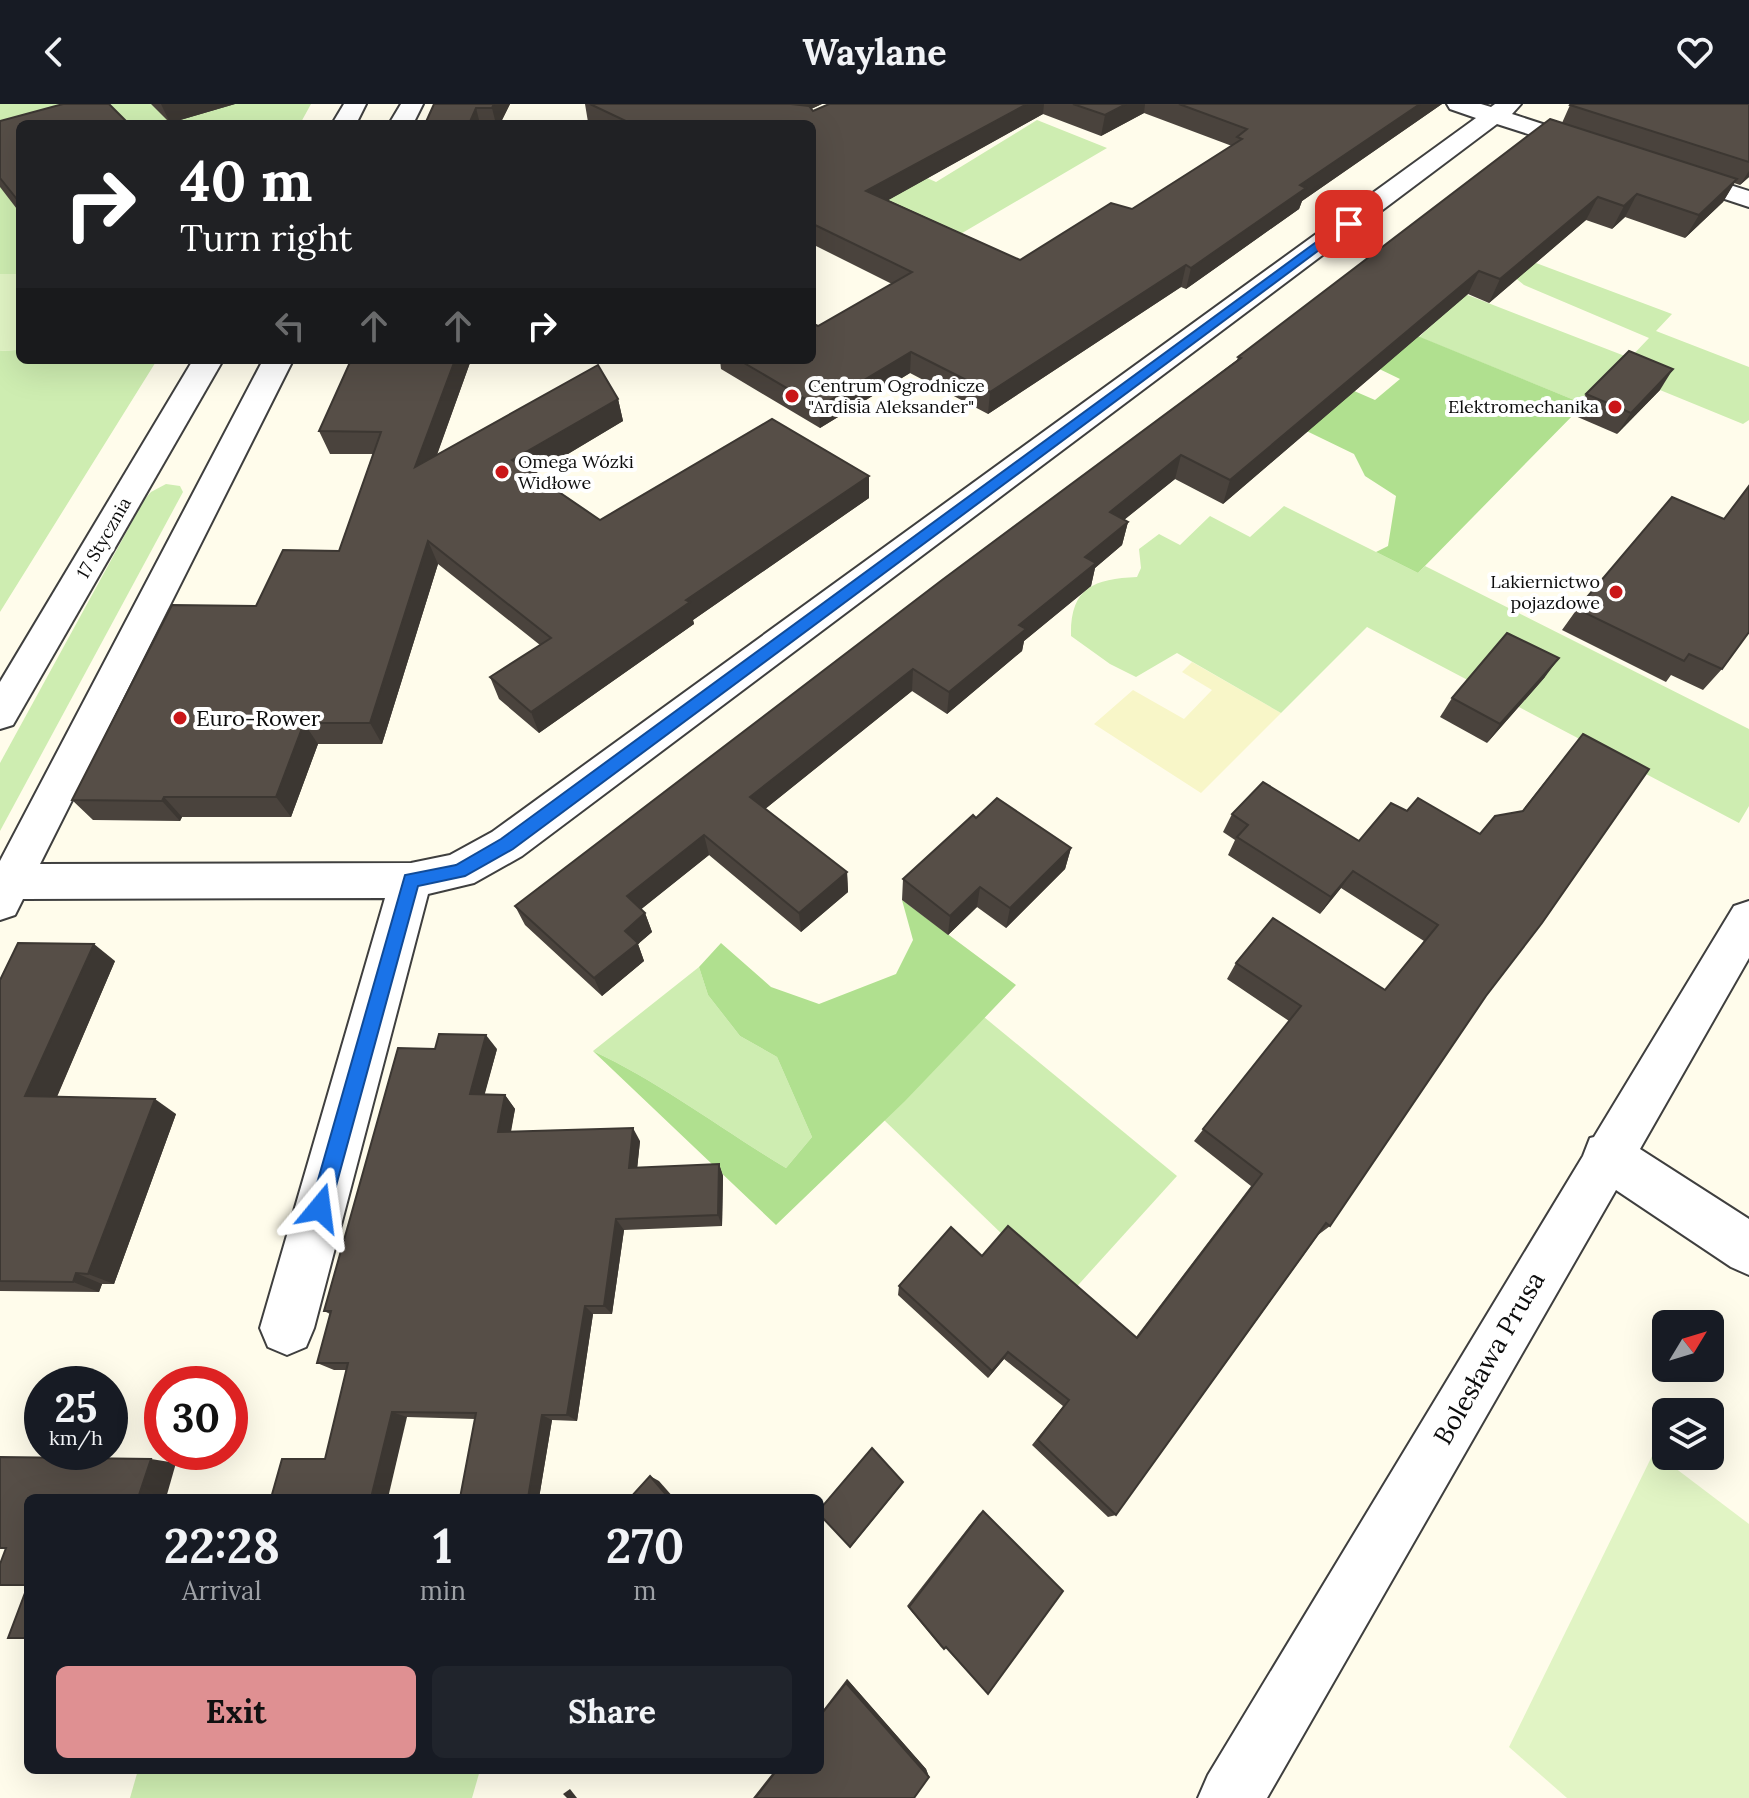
<!DOCTYPE html>
<meta charset="utf-8">
<style>
body{margin:0;font-family:Lora,serif;background:#20242c;color:#f1f3f6;height:100vh;display:flex;flex-direction:column;font-size:30px;white-space:nowrap}
*{box-sizing:border-box;margin:0}
p{font-size:26px;color:#9ea1a6}
.icon{flex:none;width:44px;height:44px;fill:none;stroke:currentColor;stroke-width:2;stroke-linecap:round;stroke-linejoin:round}
.map{position:relative;flex:1;overflow:hidden}
.details{position:absolute;left:24px;top:1390px;width:800px;height:280px;display:flex;flex-direction:column;background:#171b24;border-radius:12px;box-shadow:0 8px 32px #0002}
.details>*{flex:none}
.banner{position:absolute;left:16px;top:16px;width:800px;height:244px;border-radius:12px;box-shadow:0 8px 32px #0002;background:#202124;color:#fff;overflow:hidden}
.needle{width:52px;rotate:52deg}
.controls{position:absolute;left:1652px;top:1206px;display:grid;gap:16px}
.controls a{display:grid;place-items:center;width:72px;height:72px;border-radius:12px;background:#171b24;box-shadow:0 8px 32px #0002;font-size:40px}
.speed{position:absolute;left:24px;top:1262px;display:flex;gap:16px;font-size:40px;font-weight:700;text-align:center}
.speed>*{display:grid;place-content:center;width:104px;height:104px;border-radius:50%;background:#171b24;box-shadow:0 8px 32px #0002;line-height:1}
.speed small{font-size:20px;font-weight:400}
.speed .limit{border:12px solid #d22;background:#fff;color:#111}
.pin{position:absolute;display:grid;place-items:center;width:68px;height:68px;color:#fff;margin:-34px;border-radius:16px;box-shadow:0 4px 12px #0006}
.me{position:absolute;width:88px;margin:-44px;rotate:16deg;stroke-linejoin:round;filter:drop-shadow(0 0 6px #0008)}
.turn{display:flex;align-items:center;gap:28px;height:168px;padding:0 32px;font-size:36px}
.turn .icon{width:104px;height:104px;stroke-width:2.5}
.turn b{display:block;font-size:56px;line-height:68px}
.lanes{display:flex;align-items:center;height:76px;padding:0 32px;background:#0003;justify-content:center;gap:40px;direction:ltr}
.lanes .off{opacity:.35}
.eta{display:flex;justify-content:space-evenly;align-items:center;height:136px;text-align:center}
.eta b{font-size:48px;font-weight:800;line-height:56px}
.action{display:flex;gap:16px;margin-top:auto;padding:16px 32px}
.action a{flex:1;height:92px;border-radius:12px;background:#df9092;color:#111;font-size:32px;font-weight:800;line-height:92px;text-align:center}
.action a+a{background:#20242c;color:#f1f3f6}
header{display:flex;justify-content:space-between;align-items:center;height:104px;padding:0 32px;background:#171b24;font-size:36px;font-weight:800}
.map>svg:first-child{display:block}
.farmland{fill:#f8f6c8}
.green{fill:#ceedb1}
.forest{fill:#b0e08f}
.pitch{fill:#e1f4c4}
.lines{fill:none;stroke-linecap:round;stroke-linejoin:round}
.minor-casing{stroke:#3f3f3f;stroke-width:4}
.minor{fill:#fff;fill-rule:evenodd}
.wall{fill:#4a433d;fill-rule:evenodd}
.shaded-wall{fill:#3c3732}
.building{fill:#564e47;stroke:#3c3732;stroke-width:2}
.route{fill:#1a73e8;stroke:#114b97;stroke-width:2}
.poi-dot{fill:#ca1618;stroke:#fff;stroke-width:3}
.labels{text-anchor:middle;stroke-width:8;stroke-linejoin:round;paint-order:stroke}
.far-poi-label{font-size:18px;fill:#0c0c0c;stroke:#fff;text-anchor:start}
.far-street-label{font-size:18px;fill:#0c0c0c;stroke:#fff}
.poi-label{font-size:22px;fill:#0c0c0c;stroke:#fff;text-anchor:start}
.near-street-label{font-size:26px;fill:#0c0c0c;stroke:#fff}
</style>
<header><svg class="icon" aria-label="back" viewBox="0 0 24 24"><path d="M15 5l-7 7 7 7"/></svg>Waylane<svg class="icon" aria-label="heart" viewBox="0 0 24 24"><path d="M12 20l-8-8c-3-5 5-10 8-4 3-6 11-1 8 4z"/></svg></header>
<div class="map">
<svg width="1749" height="1694" viewBox="0 0 1749 1694">
<rect width="100%" height="100%" fill="#fffceb"/>
<!-- farmland -->
<path class="farmland" d="M 1192,558 L 1281,609 L 1201,689 L 1094,620 L 1133,586 L 1184,615 L 1212,586 L 1182,568 Z"/>
<!-- green -->
<g class="green">
<path d="M 0,0 L 311,0 L 300,20 L 20,20 L 20,170 L 0,170 Z"/>
<path d="M 1037,16 L 1107,44 L 940,142 L 839,95 L 902,63 L 936,78 Z"/>
<path d="M 1517,152 L 1672,210 L 1656,227 L 1749,263 L 1749,316 L 1743,320 L 1616,268 L 1584,300 L 1419,233 L 1465,190 L 1630,254 L 1649,234 L 1524,181 L 1507,167 Z"/>
<path d="M 20,239 L 20,256 L 157,256 L 0,508 L 0,247 L 16,246 Z"/>
<path d="M 166,380 L 180,382 L 183,388 L 0,727 L 0,659 L 144,396 L 151,388 Z"/>
<path d="M 1284,402 L 1418,469 L 1425,462 L 1749,625 L 1749,702 L 1739,719 L 1367,523 L 1281,609 L 1177,549 L 1136,573 L 1110,560 L 1071,532 C 1070,484 1093,475 1137,473 L 1141,464 L 1139,445 L 1159,430 L 1180,441 L 1210,412 L 1250,433 Z"/>
<path d="M 699,863 L 708,891 L 740,932 L 777,953 L 812,1033 L 786,1064 C 721,1025 661,979 593,947 Z"/>
<path d="M 984,913 L 1177,1072 L 1070,1190 L 1005,1133 L 884,1016 Z"/>
<path d="M 138,1666 L 480,1666 L 472,1694 L 130,1694 Z"/>
</g>
<!-- forest -->
<g class="forest">
<path d="M 1403,226 L 1584,300 L 1418,469 L 1376,448 L 1388,442 L 1396,392 L 1365,372 L 1354,350 L 1288,318 L 1338,280 L 1375,296 L 1400,275 L 1369,260 Z"/>
<path d="M 902,796 L 1016,881 L 905,997 L 776,1121 L 593,947 C 661,979 721,1025 786,1064 L 812,1033 L 777,953 L 740,932 L 708,891 L 699,863 L 721,839 L 771,883 L 819,900 L 896,870 L 913,836 Z"/>
</g>
<!-- pitch -->
<g class="pitch">
<path d="M 0,170 L 20,170 L 20,239 L 17,246 L 0,247 Z"/>
<path d="M 1654,1348 L 1749,1420 L 1749,1694 L 1567,1694 L 1509,1643 Z"/>
</g>
<g class="lines">
<!-- minor casing -->
<g class="minor-casing">
<g id="minor">
<path d="M 344,0 L 366,0 L 356,20 L 332,20 Z"/>
<path d="M 401,0 L 423,0 L 413,20 L 389,20 Z"/>
<path d="M 1447,0 L 1481,0 L 1491,3 L 1495,0 L 1521,0 L 1512,10 L 1601,39 L 1605,44 L 1601,49 L 1593,51 L 1497,20 L 522,752 L 474,779 L 428,790 L 314,1224 L 306,1243 L 287,1251 L 268,1243 L 260,1224 L 385,794 L 23,795 L 15,811 L 0,816 L 0,757 L 263,256 L 293,256 L 40,760 L 411,759 L 450,751 L 492,728 L 1476,14 L 1450,5 Z"/>
<path d="M 1673,63 L 1749,87 L 1749,103 L 1664,75 L 1661,70 L 1664,65 Z"/>
<path d="M 193,256 L 223,256 L 13,621 L 0,625 L 0,578 Z"/>
<path d="M 1749,797 L 1749,854 L 1640,1045 L 1749,1115 L 1749,1171 L 1731,1163 L 1616,1086 L 1267,1694 L 1198,1694 L 1208,1671 L 1583,1052 L 1590,1034 L 1594,1033 L 1734,802 Z"/>
</g>
</g>
<!-- minor -->
<use href="#minor" class="minor"/>
</g>
<!-- wall -->
<g class="wall">
<path d="M 151,0 L 235,0 L 170,19 Z"/>
<path d="M 434,0 L 510,0 L 500,20 L 425,20 Z"/>
<path d="M 585,0 L 822,0 L 811,5 L 813,7 L 829,0 L 1442,0 L 1302,97 L 1299,105 L 1186,185 L 1181,183 L 988,310 L 910,269 L 820,324 L 721,265 L 720,256 L 812,256 L 818,222 L 892,180 L 816,142 L 812,144 L 812,20 L 593,20 L 588,18 ZM 1144,9 L 1232,42 L 1132,105 L 1020,156 L 888,96 L 1043,10 L 1101,32 Z"/>
<path d="M 1749,0 L 1749,73 L 1740,81 L 1734,79 L 1723,98 L 1685,134 L 1625,113 L 1612,125 L 1586,116 L 1489,199 L 1468,190 L 1223,400 L 1175,375 L 1124,416 L 1128,418 L 1122,441 L 1095,464 L 1091,482 L 1024,537 L 1022,547 L 947,610 L 912,587 L 765,705 L 847,768 L 848,788 L 801,828 L 709,751 L 641,805 L 645,809 L 652,828 L 638,840 L 644,857 L 602,892 L 525,821 L 515,802 L 1237,256 L 1238,253 L 1562,19 L 1570,1 Z"/>
<path d="M 0,17 L 20,20 L 20,109 L 0,83 Z"/>
<path d="M 471,256 L 437,351 L 618,295 L 623,317 L 533,371 L 600,416 L 869,372 L 869,394 L 693,516 L 694,520 L 539,629 L 499,595 L 490,573 L 540,541 L 438,460 L 382,640 L 318,640 L 291,713 L 182,713 L 180,717 L 93,716 L 72,696 L 256,502 L 339,447 L 373,350 L 330,350 L 319,327 Z"/>
<path d="M 1660,286 L 1617,330 L 1573,311 L 1586,290 Z"/>
<path d="M 1724,415 L 1722,565 L 1703,586 L 1671,571 L 1666,578 L 1562,526 L 1577,505 Z"/>
<path d="M 1545,573 L 1487,639 L 1440,613 L 1452,594 Z"/>
<path d="M 1583,630 L 1486,892 L 1330,1122 L 1318,1131 L 1116,1411 L 1108,1413 L 1032,1341 L 1063,1302 L 1004,1255 L 988,1274 L 898,1191 L 899,1182 L 982,1152 L 1136,1233 L 1251,1082 L 1194,1037 L 1289,917 L 1227,875 L 1236,859 L 1385,886 L 1424,837 L 1341,784 L 1320,810 L 1228,751 L 1235,736 L 1223,728 L 1232,710 L 1359,737 L 1407,707 L 1480,730 L 1521,708 Z"/>
<path d="M 976,714 L 1071,744 L 1065,765 L 1006,824 L 977,803 L 948,831 L 902,796 L 903,775 Z"/>
<path d="M 115,857 L 57,993 L 176,1010 L 114,1180 L 102,1180 L 99,1188 L 0,1187 L 0,876 Z"/>
<path d="M 497,945 L 484,991 L 505,991 L 515,1005 L 511,1028 L 640,1037 L 637,1064 L 719,1060 L 723,1072 L 722,1122 L 624,1126 L 612,1210 L 593,1210 L 577,1317 L 552,1316 L 539,1394 L 460,1394 L 475,1315 L 407,1313 L 325,1355 L 346,1266 L 334,1266 L 317,1259 L 330,1210 L 324,1207 Z"/>
<path d="M 983,1407 L 988,1590 L 945,1543 L 944,1545 L 941,1543 L 907,1502 L 979,1410 Z"/>
<path d="M 847,1575 L 926,1665 L 929,1673 L 914,1694 L 753,1694 L 775,1666 L 820,1666 L 820,1610 Z"/>
</g>
<!-- shaded-wall -->
<g class="shaded-wall">
<path d="M 161,0 L 235,0 L 170,19 Z"/>
<path d="M 494,0 L 510,0 L 500,20 L 496,20 L 492,4 Z"/>
<path d="M 789,0 L 822,0 L 796,12 Z"/>
<path d="M 1027,0 L 1044,0 L 1043,10 L 867,108 L 866,87 Z"/>
<path d="M 1126,0 L 1145,0 L 1144,9 L 1101,32 L 1105,11 Z"/>
<path d="M 1420,0 L 1442,0 L 1302,97 L 1299,105 L 1186,185 L 1191,164 L 1300,81 Z"/>
<path d="M 476,4 L 480,20 L 469,20 Z"/>
<path d="M 1749,67 L 1749,73 L 1740,81 Z"/>
<path d="M 1737,75 L 1723,98 L 1685,134 L 1699,111 Z"/>
<path d="M 1637,90 L 1625,113 L 1612,125 L 1624,102 Z"/>
<path d="M 1598,93 L 1586,116 L 1489,199 L 1500,175 Z"/>
<path d="M 815,121 L 816,142 L 812,144 L 812,123 Z"/>
<path d="M 1186,161 L 1181,183 L 988,310 L 990,288 Z"/>
<path d="M 1479,167 L 1468,190 L 1223,400 L 1230,376 Z"/>
<path d="M 911,248 L 910,269 L 820,324 L 819,303 Z"/>
<path d="M 455,256 L 471,256 L 424,386 L 415,363 Z"/>
<path d="M 1673,265 L 1660,286 L 1617,330 L 1631,309 Z"/>
<path d="M 618,295 L 623,317 L 519,379 L 512,356 Z"/>
<path d="M 1181,351 L 1175,375 L 1105,431 L 1110,408 Z"/>
<path d="M 869,372 L 869,394 L 693,516 L 694,520 L 539,629 L 531,608 L 686,496 Z"/>
<path d="M 1128,418 L 1122,441 L 1095,464 L 1091,482 L 1024,537 L 1022,547 L 947,610 L 949,588 L 1019,521 L 1085,453 Z"/>
<path d="M 428,437 L 438,460 L 382,640 L 370,619 Z"/>
<path d="M 1559,554 L 1545,573 L 1487,639 L 1500,620 Z"/>
<path d="M 913,565 L 912,587 L 754,714 L 750,693 Z"/>
<path d="M 304,619 L 318,640 L 291,713 L 276,693 Z"/>
<path d="M 164,693 L 182,713 L 180,717 L 162,697 Z"/>
<path d="M 704,731 L 709,751 L 634,811 L 627,792 Z"/>
<path d="M 1071,744 L 1065,765 L 1006,824 L 1010,804 Z"/>
<path d="M 1353,767 L 1341,784 L 1320,810 L 1331,793 Z"/>
<path d="M 847,768 L 848,788 L 801,828 L 799,809 Z"/>
<path d="M 980,783 L 977,803 L 948,831 L 950,812 Z"/>
<path d="M 645,809 L 652,828 L 638,840 L 644,857 L 602,892 L 594,874 L 625,827 Z"/>
<path d="M 94,840 L 115,857 L 51,1006 L 25,992 Z"/>
<path d="M 486,931 L 497,945 L 481,1004 L 470,990 Z"/>
<path d="M 505,991 L 515,1005 L 508,1040 L 498,1028 Z"/>
<path d="M 155,995 L 176,1010 L 114,1180 L 88,1170 Z"/>
<path d="M 633,1024 L 640,1037 L 636,1076 L 629,1064 Z"/>
<path d="M 719,1060 L 723,1072 L 722,1122 L 718,1111 Z"/>
<path d="M 616,1115 L 624,1126 L 612,1210 L 604,1202 Z"/>
<path d="M 76,1169 L 102,1180 L 99,1188 L 73,1178 Z"/>
<path d="M 585,1202 L 593,1210 L 577,1317 L 567,1311 Z"/>
<path d="M 1008,1248 L 1004,1255 L 988,1274 L 992,1267 Z"/>
<path d="M 392,1308 L 407,1313 L 388,1394 L 371,1394 Z"/>
<path d="M 542,1311 L 552,1316 L 539,1394 L 528,1394 Z"/>
<path d="M 151,1355 L 176,1359 L 166,1394 L 138,1394 Z"/>
<path d="M 650,1372 L 659,1377 L 674,1394 L 669,1394 Z"/>
<path d="M 903,1378 L 902,1380 L 850,1444 L 850,1443 Z"/>
<path d="M 847,1575 L 926,1665 L 929,1673 L 846,1579 Z"/>
<path d="M 570,1685 L 577,1694 L 567,1694 L 563,1690 Z"/>
</g>
<!-- building -->
<g class="building">
<path d="M 63,0 L 109,0 L 129,20 L 20,20 L 20,99 L 0,74 L 0,17 Z"/>
<path d="M 434,0 L 494,0 L 492,4 L 476,4 L 469,20 L 425,20 Z"/>
<path d="M 590,0 L 791,0 L 809,2 L 813,7 L 829,0 L 1027,0 L 866,87 L 1020,156 L 1111,99 L 1132,105 L 1242,35 L 1237,33 L 1247,25 L 1179,0 L 1420,0 L 1300,81 L 1306,84 L 1191,164 L 1186,161 L 990,288 L 911,248 L 819,303 L 739,256 L 812,256 L 812,219 L 818,222 L 912,168 L 815,121 L 812,123 L 812,20 L 632,20 Z"/>
<path d="M 1073,0 L 1126,0 L 1105,11 Z"/>
<path d="M 1571,0 L 1749,0 L 1749,58 L 1570,1 Z"/>
<path d="M 1550,15 L 1737,75 L 1699,111 L 1637,90 L 1624,102 L 1598,93 L 1500,175 L 1479,167 L 1230,376 L 1181,351 L 1110,408 L 1128,418 L 1085,453 L 1096,459 L 1019,521 L 1026,525 L 949,588 L 913,565 L 750,693 L 847,768 L 799,809 L 704,731 L 627,792 L 645,809 L 625,827 L 638,839 L 594,874 L 515,802 L 942,476 L 1241,254 L 1238,253 Z"/>
<path d="M 1629,247 L 1673,265 L 1631,309 L 1586,290 Z"/>
<path d="M 351,256 L 455,256 L 415,363 L 598,261 L 618,295 L 512,356 L 600,416 L 772,315 L 869,372 L 686,496 L 690,498 L 531,608 L 490,573 L 551,534 L 428,437 L 370,619 L 304,619 L 276,693 L 164,693 L 162,697 L 72,696 L 172,501 L 256,502 L 283,446 L 339,447 L 381,328 L 319,327 Z"/>
<path d="M 1749,382 L 1749,528 L 1722,565 L 1689,550 L 1684,557 L 1577,505 L 1672,393 L 1724,415 Z"/>
<path d="M 1507,529 L 1559,554 L 1500,620 L 1452,594 Z"/>
<path d="M 1583,630 L 1649,665 L 1542,819 L 1486,892 L 1330,1122 L 1326,1119 L 1116,1411 L 1038,1336 L 1069,1296 L 1008,1248 L 992,1267 L 899,1182 L 951,1123 L 982,1152 L 1008,1122 L 1137,1234 L 1262,1070 L 1203,1025 L 1301,902 L 1236,859 L 1273,814 L 1385,886 L 1438,821 L 1353,767 L 1331,793 L 1237,733 L 1248,721 L 1232,710 L 1263,678 L 1359,737 L 1391,699 L 1407,707 L 1418,694 L 1480,730 L 1495,712 L 1523,707 Z"/>
<path d="M 997,694 L 1071,744 L 1010,804 L 980,783 L 950,812 L 903,775 L 973,711 L 976,714 Z"/>
<path d="M 18,839 L 94,840 L 25,992 L 155,995 L 88,1170 L 76,1169 L 73,1178 L 0,1177 L 0,876 Z"/>
<path d="M 439,930 L 486,931 L 470,990 L 505,991 L 498,1028 L 633,1024 L 629,1064 L 719,1060 L 718,1111 L 616,1115 L 604,1202 L 585,1202 L 567,1311 L 542,1311 L 528,1394 L 460,1394 L 476,1309 L 392,1308 L 371,1394 L 271,1394 L 282,1355 L 325,1355 L 348,1259 L 317,1259 L 331,1207 L 324,1207 L 398,944 L 435,945 Z"/>
<path d="M 872,1344 L 903,1378 L 850,1443 L 820,1411 L 820,1405 Z"/>
<path d="M 0,1353 L 151,1355 L 138,1394 L 28,1394 L 28,1534 L 8,1534 L 28,1481 L 0,1481 L 0,1460 L 6,1444 L 0,1444 Z"/>
<path d="M 650,1372 L 669,1394 L 630,1394 Z"/>
<path d="M 983,1407 L 1063,1487 L 988,1590 L 946,1543 L 944,1545 L 909,1503 Z"/>
<path d="M 846,1579 L 929,1673 L 914,1694 L 755,1694 L 777,1666 L 820,1666 L 820,1612 Z"/>
</g>
<!-- route -->
<path class="route" d="M 1345,117 L 1354,120 L 513,745 L 465,772 L 418,782 L 330,1104 L 327,1112 L 320,1115 L 313,1112 L 310,1104 L 405,771 L 456,761 L 501,735 Z"/>
<!-- markers -->
<g class="poi-dot">
<circle cx="792" cy="292" r="8"/>
<circle cx="1615" cy="303" r="8"/>
<circle cx="502" cy="368" r="8"/>
<circle cx="1616" cy="488" r="8"/>
<circle cx="180" cy="614" r="8"/>
</g>
<g class="labels">
<!-- far-poi labels -->
<g class="far-poi-label">
<text x="808" y="288">Centrum Ogrodnicze<tspan x="808" dy="21">"Ardisia Aleksander"</tspan></text>
<text x="1599" y="309" text-anchor="end">Elektromechanika</text>
<text x="518" y="364">Omega Wózki<tspan x="518" dy="21">Widłowe</tspan></text>
<text x="1600" y="484" text-anchor="end">Lakiernictwo<tspan x="1600" dy="21">pojazdowe</tspan></text>
</g>
<!-- far-street labels -->
<g class="far-street-label">
<text transform="translate(104 434) rotate(-60)" y="6">17 Stycznia</text>
</g>
<!-- poi labels -->
<g class="poi-label">
<text x="196" y="622">Euro-Rower</text>
</g>
<!-- near-street labels -->
<g class="near-street-label">
<text transform="translate(1489 1254) rotate(-60)" y="9">Bolesława Prusa</text>
</g>
</g>
</svg>
<div class="controls">
<a><svg class="needle" viewBox="-14 -14 28 28"><path d="M0-13l5 13h-10z" fill="#e53935"/><path d="M0 13l5-13h-10z" fill="#9ea1a6"/></svg></a>
<a><svg class="icon" aria-label="layers" viewBox="0 0 24 24"><path d="M12 4l9 5-9 5-9-5zM3 14l9 5 9-5"/></svg></a>
</div>
<div class="speed"><div>25<small>km/h</small></div><div class="limit">30</div></div>
<div class="pin" style="left:1349px;top:120px;background:#d93025"><svg class="icon" aria-label="arrive" viewBox="0 0 24 24"><path d="M6 21V4h12l-3 4 3 4H6"/></svg></div>
<svg class="me" style="left:320px;top:1104px" viewBox="-20 -20 40 40"><path d="M0-17L14 15 0 8-14 15z" fill="#1a73e8" stroke="#fff" stroke-width="4"/></svg>
<div class="banner">
<div class="turn"><svg class="icon" aria-label="right" viewBox="0 0 24 24"><path d="M7 20v-9h11M14 6l5 5-5 5"/></svg><div><b>40 m</b>Turn right</div></div>
<div class="lanes"><svg class="icon off" aria-label="left" viewBox="0 0 24 24"><path d="M17 20v-9H6M10 6l-5 5 5 5"/></svg><svg class="icon off" aria-label="ahead" viewBox="0 0 24 24"><path d="M12 20V5M6 11l6-6 6 6"/></svg><svg class="icon off" aria-label="ahead" viewBox="0 0 24 24"><path d="M12 20V5M6 11l6-6 6 6"/></svg><svg class="icon" aria-label="right" viewBox="0 0 24 24"><path d="M7 20v-9h11M14 6l5 5-5 5"/></svg></div>
</div>
<section class="details">
<div class="eta">
<div><b>22:28</b><p>Arrival</p></div>
<div><b>1</b><p>min</p></div>
<div><b>270</b><p>m</p></div>
</div>
<div class="action"><a>Exit</a><a>Share</a></div>
</section>
</div>
